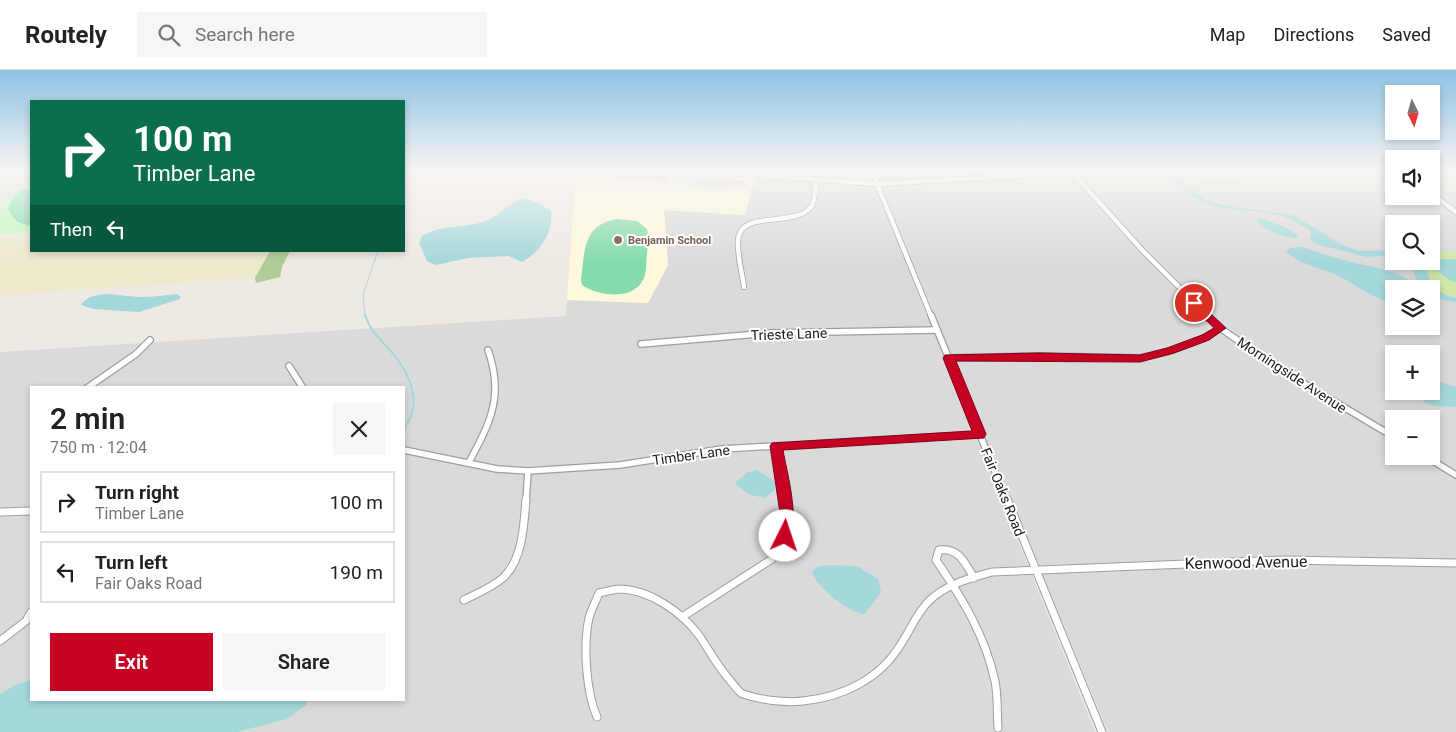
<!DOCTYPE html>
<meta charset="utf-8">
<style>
body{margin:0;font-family:Roboto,sans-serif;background:#f6f6f6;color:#222;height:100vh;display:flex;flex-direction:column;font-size:19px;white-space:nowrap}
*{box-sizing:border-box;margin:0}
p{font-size:16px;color:#767676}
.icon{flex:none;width:28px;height:28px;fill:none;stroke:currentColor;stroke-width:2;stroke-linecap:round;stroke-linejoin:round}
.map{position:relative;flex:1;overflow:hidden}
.panel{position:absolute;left:30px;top:316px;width:375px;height:315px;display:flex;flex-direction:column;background:#fff;border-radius:0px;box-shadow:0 2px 8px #0003}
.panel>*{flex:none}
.hud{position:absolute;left:30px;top:30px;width:375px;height:152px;border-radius:0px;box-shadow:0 2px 8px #0003;background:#0b6e4f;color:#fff;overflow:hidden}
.needle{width:32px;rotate:175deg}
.fabs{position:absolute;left:1385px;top:15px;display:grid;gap:10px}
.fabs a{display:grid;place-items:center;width:55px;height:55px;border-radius:0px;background:#fff;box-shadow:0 2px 8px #0003;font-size:25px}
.pin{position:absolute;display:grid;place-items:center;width:42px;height:42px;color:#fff;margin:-21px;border:2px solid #fff;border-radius:50%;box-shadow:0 1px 5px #0007}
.me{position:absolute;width:55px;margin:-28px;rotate:4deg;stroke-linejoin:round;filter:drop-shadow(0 0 4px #0008)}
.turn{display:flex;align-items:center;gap:18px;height:105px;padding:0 20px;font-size:22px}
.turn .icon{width:65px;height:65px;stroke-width:2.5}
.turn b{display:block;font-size:35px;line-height:42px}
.then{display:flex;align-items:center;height:48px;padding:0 20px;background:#0003;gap:10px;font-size:19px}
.round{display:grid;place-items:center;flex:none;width:52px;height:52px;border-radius:0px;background:#f6f6f6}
.head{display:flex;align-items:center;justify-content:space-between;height:85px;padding:0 20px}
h1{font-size:30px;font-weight:600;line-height:38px}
.cta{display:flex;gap:10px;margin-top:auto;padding:10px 20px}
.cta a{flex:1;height:58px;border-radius:0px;background:#c70323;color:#fff;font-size:20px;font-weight:600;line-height:58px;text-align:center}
.cta a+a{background:#f6f6f6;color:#222}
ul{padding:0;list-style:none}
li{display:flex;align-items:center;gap:15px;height:62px;margin:0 10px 8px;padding:0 10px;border:2px solid #e0e0e0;border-radius:0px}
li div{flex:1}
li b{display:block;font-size:19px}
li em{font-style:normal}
header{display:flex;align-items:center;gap:30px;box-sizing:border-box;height:70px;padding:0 25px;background:#fff;border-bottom:1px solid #e0e0e0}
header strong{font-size:24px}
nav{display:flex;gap:28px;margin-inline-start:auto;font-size:18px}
.search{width:350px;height:45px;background:#f6f6f6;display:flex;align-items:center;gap:12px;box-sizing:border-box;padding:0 18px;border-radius:0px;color:#767676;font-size:19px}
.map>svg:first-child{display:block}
.residential{fill:#dbdada;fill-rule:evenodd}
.education{fill:#fef9dc}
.farmland{fill:#edeace}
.grass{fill:#d2e8a9}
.forest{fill:#b0cd98}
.park{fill:#c5f8c0}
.pitch{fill:#82dcab}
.parking{fill:#ddd}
.water{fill:#a4d8db}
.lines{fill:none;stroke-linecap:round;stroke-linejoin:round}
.stream-far1{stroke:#a4d8db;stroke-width:1}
.stream{stroke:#a4d8db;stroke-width:2}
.minor-far2-casing{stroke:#9e9e9e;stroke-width:6}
.minor-far1-casing{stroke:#9e9e9e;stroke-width:8}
.minor-casing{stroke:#9e9e9e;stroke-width:9}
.minor-far2{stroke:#fff;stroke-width:4.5}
.minor-far1{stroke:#fff;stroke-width:5.5}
.minor{stroke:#fff;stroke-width:7}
.route{fill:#c70323;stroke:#810217}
.education-dot{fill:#8d6e63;stroke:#fff;stroke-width:2}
.labels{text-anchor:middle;stroke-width:4;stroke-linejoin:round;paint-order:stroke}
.far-education-label{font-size:11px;font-weight:bold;fill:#785e54;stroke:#fff;text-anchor:start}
.street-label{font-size:14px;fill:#1d1d1d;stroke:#fff}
.near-street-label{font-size:16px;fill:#1d1d1d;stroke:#fff}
</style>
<header>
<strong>Routely</strong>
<div class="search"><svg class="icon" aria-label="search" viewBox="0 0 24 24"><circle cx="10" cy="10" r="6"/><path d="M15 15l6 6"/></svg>Search here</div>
<nav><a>Map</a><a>Directions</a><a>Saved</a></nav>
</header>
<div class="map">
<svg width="1456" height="662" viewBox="0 0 1456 662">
<rect width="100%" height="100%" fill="#eee9e3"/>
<!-- residential -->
<g class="residential">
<path d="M 873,99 L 1118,99 L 878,113 Z"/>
<path d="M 1156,99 L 1394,99 L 1394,126 L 1431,126 L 1431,99 L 1456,99 L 1456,181 L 1431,183 L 1431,154 L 1394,154 L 1394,191 L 1418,191 L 1456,218 L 1456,662 L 1108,662 L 880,115 ZM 1394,219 L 1431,219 L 1431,256 L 1394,256 ZM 1394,284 L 1431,284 L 1431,321 L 1394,321 ZM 1394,349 L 1431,349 L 1431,386 L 1394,386 Z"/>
<path d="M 755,108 L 875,115 L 1095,662 L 0,662 L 0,282 L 566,246 L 567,230 L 648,233 L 668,195 L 664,140 L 745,145 ZM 31,318 L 404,318 L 404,630 L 31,630 Z"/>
</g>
<!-- education -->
<path class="education" d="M 576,99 L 670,99 L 755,108 L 745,145 L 664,140 L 668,195 L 648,233 L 567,230 Z"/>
<!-- farmland -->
<path class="farmland" d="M 31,166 L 31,181 L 270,181 L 255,208 L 0,225 L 0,168 Z"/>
<!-- grass -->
<path class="grass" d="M 1456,181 L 1456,227 C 1426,220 1435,209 1418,191 L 1431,191 L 1431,183 Z"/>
<!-- forest -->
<path class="forest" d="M 270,181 L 290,181 L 282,197 L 280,207 L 256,213 L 255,208 Z"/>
<!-- park -->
<path class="park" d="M 0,99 L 31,99 L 31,162 L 0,164 Z"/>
<!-- pitch -->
<g class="pitch">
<path d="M 22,119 L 31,119 L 31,156 C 19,154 13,150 8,139 L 12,129 Z"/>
<path d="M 617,149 L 637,151 L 647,159 C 649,167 648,175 647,183 C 646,191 647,203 643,210 C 632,231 598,226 582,215 L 581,210 C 585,179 583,155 617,149 Z"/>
</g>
<!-- parking -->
<g class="parking">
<path d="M 10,99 L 31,99 L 31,106 L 0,136 L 0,108 Z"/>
<path d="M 609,100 L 636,103 L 637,101 L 669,105 L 665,112 L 605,107 Z"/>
<path d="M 683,105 L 731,110 L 748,111 L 747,116 L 732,115 L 721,119 L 673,113 L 674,106 L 681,107 Z"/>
</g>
<!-- water -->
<g class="water">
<path d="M 1157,99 L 1165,99 L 1205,130 L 1233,137 L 1293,145 L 1341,174 L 1358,181 L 1394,180 L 1394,185 L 1367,187 L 1316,174 L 1310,169 L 1311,161 L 1308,159 C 1297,153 1286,146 1273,144 C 1249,139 1224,142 1201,131 C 1184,124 1170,111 1157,99 Z"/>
<path d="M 519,129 C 531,128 541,134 551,141 C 554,162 540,182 522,192 L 509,186 L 468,188 L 436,195 L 427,191 L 419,173 L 422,166 C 443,154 461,159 483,152 C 497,147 506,137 519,129 Z"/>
<path d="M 1260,148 L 1283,156 L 1298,165 L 1296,168 C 1281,167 1265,160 1255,150 Z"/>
<path d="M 1302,177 C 1317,182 1332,187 1347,191 C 1373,198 1400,199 1420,219 L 1394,219 L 1394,234 C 1373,228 1357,216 1339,206 C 1321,198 1302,195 1286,182 L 1290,178 Z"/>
<path d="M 1443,189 L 1456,189 L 1456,212 L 1449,210 L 1432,197 L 1434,192 Z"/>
<path d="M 1409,191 L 1421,191 L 1425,195 L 1432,216 L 1445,225 L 1456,228 L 1456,232 L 1442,230 L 1431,224 L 1431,219 C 1416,219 1415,202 1409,191 Z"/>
<path d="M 177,224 L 181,227 L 180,229 L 139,242 L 93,239 L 81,235 C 92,217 124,227 141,227 C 153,227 165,225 177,224 Z"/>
<path d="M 1438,311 L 1456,317 L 1456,337 C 1443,335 1432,340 1421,329 L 1423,321 L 1431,321 L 1431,315 Z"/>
<path d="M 757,400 L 776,412 L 775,419 L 765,428 L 751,425 L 736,415 L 736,412 L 748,402 Z"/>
<path d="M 827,495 L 857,496 L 878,509 L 881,522 L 865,544 C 851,545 815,516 812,502 L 816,497 Z"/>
<path d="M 31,610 L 31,630 L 308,630 L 306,635 L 287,649 L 237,662 L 0,662 L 0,624 L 15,615 Z"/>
</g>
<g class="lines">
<!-- stream-far1 -->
<g class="stream-far1">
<path d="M 1172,107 C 1202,110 1237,122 1262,99"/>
<path d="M 365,246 L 363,224 L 378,181"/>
</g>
<!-- stream -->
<path class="stream" d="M 365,245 C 371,265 389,276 400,293 C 413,313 421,337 404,358"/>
<!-- minor-far2 casing -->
<g class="minor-far2-casing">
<g id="minor-far2">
<path d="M 677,99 L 877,114 L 1136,99"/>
<path d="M 871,99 L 931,246"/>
<path d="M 1073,103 L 1143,181 L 1208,246"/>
<path d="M 1431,123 L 1456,142"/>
<path d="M 744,217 C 742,202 737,185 738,170 C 740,139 795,158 811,137 C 816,130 815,118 816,110"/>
</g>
</g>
<!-- minor-far1 casing -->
<g class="minor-far1-casing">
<g id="minor-far1">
<path d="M 931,245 L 1007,431"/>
<path d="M 1207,245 L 1220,258 L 1278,298 L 1394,367"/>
<path d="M 641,274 L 769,263 L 937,260"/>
<path d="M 949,288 L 1039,286 L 1140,288 L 1170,281 L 1205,268 L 1220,258"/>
<path d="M 289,296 L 303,318"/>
<path d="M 87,318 L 136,284 L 150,270"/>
<path d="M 776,376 L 784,431"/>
<path d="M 404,380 L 497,399 L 528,401 L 620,395 L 722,379 L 980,364"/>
<path d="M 1425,386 L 1456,405"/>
<path d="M 469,392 C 491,352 504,325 488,280"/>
<path d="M 526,431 L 528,401"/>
</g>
</g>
<!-- minor casing -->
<g class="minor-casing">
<g id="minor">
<path d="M 1007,429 L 1102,662"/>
<path d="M 0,442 L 31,441"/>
<path d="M 974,508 C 965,493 959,477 939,480 L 936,490 C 962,528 985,565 995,611 C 998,626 997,643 998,658"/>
<path d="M 464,530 C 478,523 493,517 504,507 C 523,488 524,454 526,429"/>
<path d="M 682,547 L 772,489 C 785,467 788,455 784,429"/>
<path d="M 0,571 L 26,551 L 31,542"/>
<path d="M 597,647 C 586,622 583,575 589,548 C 591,540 596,531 599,523 C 606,522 614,519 621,519 C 650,520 681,542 698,564 C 708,578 716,594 728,608 C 732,612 738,622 743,624 C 760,630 785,633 803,631 C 843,627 880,609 901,574 C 911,559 917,542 930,530 C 947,514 971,508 992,502 L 1283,490 L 1456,493"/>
</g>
</g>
<!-- minor-far2 -->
<use href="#minor-far2" class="minor-far2"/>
<!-- minor-far1 -->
<use href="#minor-far1" class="minor-far1"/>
<!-- minor -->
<use href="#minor" class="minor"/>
</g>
<!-- sky -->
<linearGradient id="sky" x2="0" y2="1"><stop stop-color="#8dc2e3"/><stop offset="0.52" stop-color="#f7f5f2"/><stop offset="1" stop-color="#f7f5f2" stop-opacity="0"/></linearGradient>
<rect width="1456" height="192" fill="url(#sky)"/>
<!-- route -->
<path class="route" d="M 1194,230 L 1197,231 L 1226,258 L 1209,270 L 1174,283 L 1140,292 L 956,291 L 986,364 L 984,368 L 783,380 C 787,403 800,449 789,470 L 785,471 L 780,470 L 778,466 L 780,443 L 770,376 L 772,373 L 972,361 L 943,288 L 945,285 L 1039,283 L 1140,285 L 1167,278 L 1202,265 L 1214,258 L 1190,235 L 1190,231 Z"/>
<!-- markers -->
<circle class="education-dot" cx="618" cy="170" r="5"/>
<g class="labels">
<!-- far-education labels -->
<g class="far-education-label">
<text x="628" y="174">Benjamin School</text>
</g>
<!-- street labels -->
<g class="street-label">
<text transform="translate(789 264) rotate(-2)" y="5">Trieste Lane</text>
<text transform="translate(1292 305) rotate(33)" y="5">Morningside Avenue</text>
<text transform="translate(691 385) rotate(-8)" y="5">Timber Lane</text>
<text transform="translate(1003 422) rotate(68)" y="5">Fair Oaks Road</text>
</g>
<!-- near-street labels -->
<g class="near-street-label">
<text transform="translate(1246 492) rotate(-1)" y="6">Kenwood Avenue</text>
</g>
</g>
</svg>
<div class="fabs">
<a><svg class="needle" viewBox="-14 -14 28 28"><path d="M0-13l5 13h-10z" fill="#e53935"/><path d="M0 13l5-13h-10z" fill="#767676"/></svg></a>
<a><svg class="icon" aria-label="sound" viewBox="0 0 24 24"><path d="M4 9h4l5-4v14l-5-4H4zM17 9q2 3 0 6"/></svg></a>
<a><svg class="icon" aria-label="search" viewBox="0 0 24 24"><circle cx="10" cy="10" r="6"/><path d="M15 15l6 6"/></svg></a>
<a><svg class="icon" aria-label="layers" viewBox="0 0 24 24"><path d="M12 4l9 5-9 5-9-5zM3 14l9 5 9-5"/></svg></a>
<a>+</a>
<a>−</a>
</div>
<div class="pin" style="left:1194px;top:233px;background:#d93025"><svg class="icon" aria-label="arrive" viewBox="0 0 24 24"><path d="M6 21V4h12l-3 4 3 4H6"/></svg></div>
<svg class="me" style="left:785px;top:466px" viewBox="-20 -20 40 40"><circle r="19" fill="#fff"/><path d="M0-13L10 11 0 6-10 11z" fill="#c70323"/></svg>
<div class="hud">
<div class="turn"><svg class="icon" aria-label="right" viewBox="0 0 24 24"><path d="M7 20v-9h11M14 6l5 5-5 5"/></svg><div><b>100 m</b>Timber Lane</div></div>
<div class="then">Then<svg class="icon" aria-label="left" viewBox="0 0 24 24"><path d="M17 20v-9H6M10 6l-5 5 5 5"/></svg></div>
</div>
<section class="panel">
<div class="head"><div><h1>2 min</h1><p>750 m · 12:04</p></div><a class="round"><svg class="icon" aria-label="close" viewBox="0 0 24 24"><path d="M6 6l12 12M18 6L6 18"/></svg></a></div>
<ul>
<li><svg class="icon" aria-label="right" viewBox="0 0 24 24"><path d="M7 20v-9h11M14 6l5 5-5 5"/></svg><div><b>Turn right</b><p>Timber Lane</p></div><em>100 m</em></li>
<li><svg class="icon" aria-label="left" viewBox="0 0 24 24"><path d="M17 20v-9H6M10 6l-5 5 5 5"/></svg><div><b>Turn left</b><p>Fair Oaks Road</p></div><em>190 m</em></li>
</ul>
<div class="cta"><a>Exit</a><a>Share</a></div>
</section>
</div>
